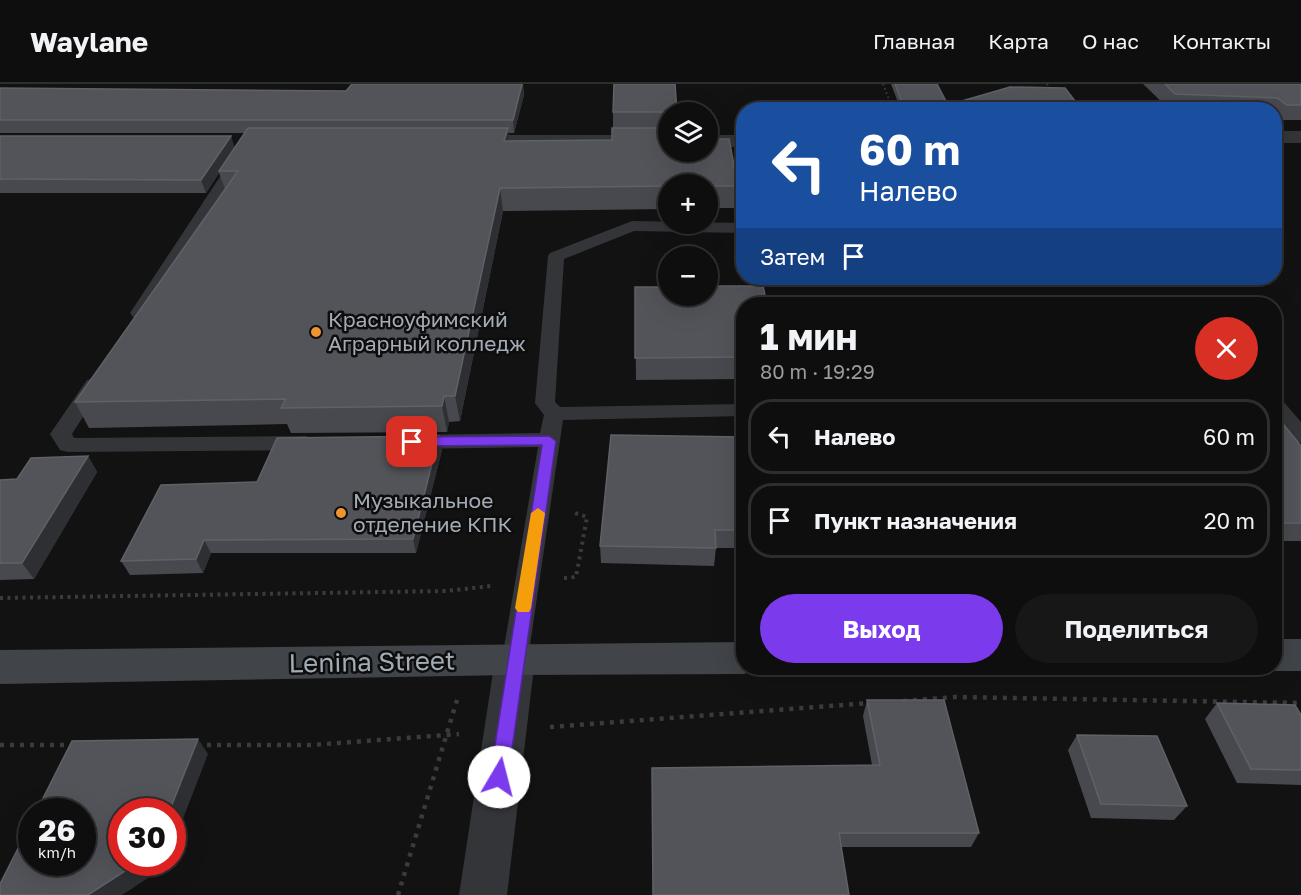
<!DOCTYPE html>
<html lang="ru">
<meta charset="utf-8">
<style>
body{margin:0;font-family:"Golos Text",sans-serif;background:#171717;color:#f1f3f6;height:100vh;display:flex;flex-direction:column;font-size:22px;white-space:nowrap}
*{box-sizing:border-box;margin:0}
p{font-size:20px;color:#9b9c9e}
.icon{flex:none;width:33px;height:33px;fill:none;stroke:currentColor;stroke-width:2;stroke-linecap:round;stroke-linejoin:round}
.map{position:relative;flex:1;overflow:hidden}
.details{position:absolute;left:736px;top:213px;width:546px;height:378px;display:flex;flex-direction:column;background:#0e0e0e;border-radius:24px;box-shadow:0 6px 24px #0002,0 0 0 2px #2e2e2e}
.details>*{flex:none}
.banner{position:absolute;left:736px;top:18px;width:546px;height:183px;border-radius:24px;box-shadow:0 6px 24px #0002,0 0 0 2px #2e2e2e;background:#1a4fa0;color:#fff;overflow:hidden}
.buttons{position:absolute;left:658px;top:18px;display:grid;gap:12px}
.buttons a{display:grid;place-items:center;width:60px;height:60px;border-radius:50%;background:#0e0e0e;box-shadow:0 6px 24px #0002,0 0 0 2px #2e2e2e;font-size:30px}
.speed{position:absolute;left:18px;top:714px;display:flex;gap:12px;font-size:30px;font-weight:700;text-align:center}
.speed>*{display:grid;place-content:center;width:78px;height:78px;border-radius:50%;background:#0e0e0e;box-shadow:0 6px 24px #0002,0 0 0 2px #2e2e2e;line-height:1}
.speed small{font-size:15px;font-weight:400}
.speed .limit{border:9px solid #d22;background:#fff;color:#111}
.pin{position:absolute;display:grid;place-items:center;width:51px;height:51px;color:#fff;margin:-26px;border-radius:12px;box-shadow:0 3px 9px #0006}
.me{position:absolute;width:66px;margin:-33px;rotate:8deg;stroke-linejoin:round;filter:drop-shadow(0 0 4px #0008)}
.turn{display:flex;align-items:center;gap:21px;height:126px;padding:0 24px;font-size:27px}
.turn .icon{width:78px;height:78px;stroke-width:2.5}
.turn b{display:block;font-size:42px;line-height:51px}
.then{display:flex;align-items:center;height:57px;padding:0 24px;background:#0003;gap:12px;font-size:22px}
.round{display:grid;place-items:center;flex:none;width:63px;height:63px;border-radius:32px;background:#171717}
.summary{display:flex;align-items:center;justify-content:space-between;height:102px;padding:0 24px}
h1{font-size:36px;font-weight:700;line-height:45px}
.action{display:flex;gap:12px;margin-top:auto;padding:12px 24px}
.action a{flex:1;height:69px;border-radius:36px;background:#7c3aed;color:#fff;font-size:24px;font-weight:700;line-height:69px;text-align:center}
.action a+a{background:#171717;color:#f1f3f6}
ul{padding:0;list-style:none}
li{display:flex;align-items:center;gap:18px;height:75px;margin:0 12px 9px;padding:0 12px;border:3px solid #2e2e2e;border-radius:24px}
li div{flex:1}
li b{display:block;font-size:22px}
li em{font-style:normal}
header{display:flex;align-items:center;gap:36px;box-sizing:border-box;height:84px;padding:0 30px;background:#0e0e0e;border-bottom:2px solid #2e2e2e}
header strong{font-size:28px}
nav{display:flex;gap:33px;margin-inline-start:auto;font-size:21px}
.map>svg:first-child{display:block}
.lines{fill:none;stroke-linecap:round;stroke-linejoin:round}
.path-far2{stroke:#393c3f;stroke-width:2;stroke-dasharray:1.5 3;stroke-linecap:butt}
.path-far1{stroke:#393c3f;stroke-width:4;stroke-dasharray:3 4.5;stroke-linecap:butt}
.path{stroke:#393c3f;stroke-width:4.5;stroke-dasharray:4 6;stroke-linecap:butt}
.lane{fill:#333538;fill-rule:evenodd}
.street{fill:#333538;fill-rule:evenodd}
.secondary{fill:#414448;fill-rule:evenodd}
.wall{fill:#48494e}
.shaded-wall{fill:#2e2f32}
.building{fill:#525459;stroke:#5e6267;stroke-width:1.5}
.route{fill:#7c3aed;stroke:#51269a;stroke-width:1.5}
.slow{fill:#f59e0b}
.poi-dot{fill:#ee952f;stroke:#0d0d0e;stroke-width:2}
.labels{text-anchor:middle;stroke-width:5;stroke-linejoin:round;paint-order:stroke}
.poi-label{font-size:21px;fill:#a3abb4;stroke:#0d0d0e;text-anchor:start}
.near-street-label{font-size:26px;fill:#a3abb4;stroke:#0d0d0e}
</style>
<header>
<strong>Waylane</strong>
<nav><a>Главная</a><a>Карта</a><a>О нас</a><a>Контакты</a></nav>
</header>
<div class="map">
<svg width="1301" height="811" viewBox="0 0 1301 811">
<rect width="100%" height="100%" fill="#121213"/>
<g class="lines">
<!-- path-far2 -->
<g class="path-far2">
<path d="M 883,0 L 893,26"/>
<path d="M 1047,0 L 1052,8"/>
</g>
<!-- path-far1 -->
<g class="path-far1">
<path d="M 564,494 L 576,493 L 587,433 L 575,429"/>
<path d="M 0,514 L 446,507 L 491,502"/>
</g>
<!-- path -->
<g class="path">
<path d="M 903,617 L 955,613 L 1301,619"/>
<path d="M 550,643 L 869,619"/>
<path d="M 0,661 L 75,661"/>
<path d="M 197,661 L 312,661 L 459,650"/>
<path d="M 398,811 L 457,616"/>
</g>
<!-- lane -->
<g class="lane">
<path d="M 240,69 L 247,73 L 148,229 L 145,233 L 133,233 L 130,229 L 233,73 Z"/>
<path d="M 632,137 L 744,139 L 744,149 L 634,147 L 564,175 L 555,318 L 560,323 L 744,320 L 744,332 L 563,336 L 528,575 L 525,583 L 515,586 L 505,583 L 502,575 L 538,363 L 410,365 L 402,363 L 399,358 L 402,353 L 410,351 L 540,349 L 544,331 L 535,319 L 548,172 L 550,169 Z"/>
<path d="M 94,294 L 101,296 L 104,300 L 72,350 L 74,354 L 305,352 L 313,354 L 316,359 L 313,364 L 305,366 L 68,368 L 60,366 L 50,350 L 87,296 Z"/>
<path d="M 1275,314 L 1282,316 L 1301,338 L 1301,359 L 1294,357 L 1275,334 Z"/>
</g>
<!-- street -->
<g class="street">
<rect x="1275" y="47" width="26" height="12"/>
<path d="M 464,51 L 669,51 L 669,63 L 457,61 L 454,57 L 457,53 Z"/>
<rect x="708" y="51" width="36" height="12"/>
<path d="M 515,559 L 529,563 L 535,575 L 507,811 L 459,811 L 495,575 L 501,563 Z"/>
</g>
<!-- secondary -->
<g class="secondary">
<path d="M 1275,555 L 1301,555 L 1301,587 L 1275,587 L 1264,584 L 1275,584 Z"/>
<path d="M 744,558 L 744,584 L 759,584 L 744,590 L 515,591 L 0,600 L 0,566 Z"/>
</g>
</g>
<!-- wall -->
<g class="wall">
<path d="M 352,0 L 523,0 L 524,11 L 514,49 L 508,49 L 509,57 L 612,56 L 613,44 L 613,28 L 669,28 L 669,68 L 738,102 L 737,124 L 708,124 L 708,100 L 669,100 L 669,125 L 503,127 L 460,337 L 449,338 L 447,348 L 291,349 L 287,340 L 89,344 L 75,318 L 225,105 L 219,89 L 206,109 L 0,109 L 0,52 L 231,52 L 234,64 L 245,49 L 0,49 L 0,4 L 346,7 Z"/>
<path d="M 891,0 L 937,0 L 948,21 L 1082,26 L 901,26 Z"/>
<path d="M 1143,0 L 1301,0 L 1301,36 L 1280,36 L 1275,33 L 1275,26 L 1169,25 Z"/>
<path d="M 635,203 L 744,220 L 744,295 L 636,296 Z"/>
<path d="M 1275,330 L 1301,362 L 1301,457 L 1275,457 Z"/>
<path d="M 744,353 L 744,464 L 716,464 L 714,482 L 601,479 L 600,462 Z"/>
<path d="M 442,366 L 416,469 L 211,469 L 203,489 L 130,491 L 121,477 L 257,398 Z"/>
<path d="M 88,372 L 97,388 L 34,495 L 0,496 L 0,396 L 17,395 Z"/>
<path d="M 867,616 L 979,749 L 971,763 L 841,763 L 652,684 L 872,681 L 863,632 Z"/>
<path d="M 1217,619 L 1301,631 L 1301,701 L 1237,699 L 1205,635 Z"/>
<path d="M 1077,651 L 1187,722 L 1174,736 L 1091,734 L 1068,666 Z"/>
</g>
<!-- shaded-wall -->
<g class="shaded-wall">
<path d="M 522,0 L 524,11 L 514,49 L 513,36 Z"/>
<path d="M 508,44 L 510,65 L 504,57 Z"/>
<path d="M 231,52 L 235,65 L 219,87 L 219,89 L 206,109 L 201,96 Z"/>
<path d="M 500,104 L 503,127 L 460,337 L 455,312 Z"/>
<path d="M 444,312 L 449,338 L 447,348 L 442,322 Z"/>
<path d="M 439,352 L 442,366 L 416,469 L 413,455 Z"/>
<path d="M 88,372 L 97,388 L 34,495 L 22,479 Z"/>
<path d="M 204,456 L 211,469 L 203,489 L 196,475 Z"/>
<path d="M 198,655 L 208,670 L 172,763 L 172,728 L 169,728 Z"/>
<path d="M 139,778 L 166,778 L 165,783 L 122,811 L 88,811 Z"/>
</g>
<!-- building -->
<g class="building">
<path d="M 352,0 L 522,0 L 513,36 L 0,36 L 0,4 L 346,7 Z"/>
<path d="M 614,0 L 675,0 L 677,28 L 613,28 Z"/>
<path d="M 895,0 L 937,0 L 948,21 L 1010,3 L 1065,4 L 1082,26 L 905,26 Z"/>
<path d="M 1165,0 L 1301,0 L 1301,21 L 1287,21 L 1277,14 L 1175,10 Z"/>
<path d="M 248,44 L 508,44 L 504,57 L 612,56 L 612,44 L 669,44 L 669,68 L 708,68 L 708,55 L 729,55 L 738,102 L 708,102 L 708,100 L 669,100 L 669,102 L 500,104 L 455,312 L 444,312 L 442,322 L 281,324 L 286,315 L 75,318 L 238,87 L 219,87 Z"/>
<path d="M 0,52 L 231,52 L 201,96 L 0,95 Z"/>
<path d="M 708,202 L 763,202 L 767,220 L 744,220 L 744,273 L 635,274 L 635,203 L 669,203 L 669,212 L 708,212 Z"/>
<path d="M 1275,330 L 1301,362 L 1301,439 L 1275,439 Z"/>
<path d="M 611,351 L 744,353 L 744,446 L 715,446 L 716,464 L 600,462 Z"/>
<path d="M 439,352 L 413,455 L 204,456 L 196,475 L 121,477 L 161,401 L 257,398 L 277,354 Z"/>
<path d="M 88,372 L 22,479 L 0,479 L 0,396 L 17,395 L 31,374 Z"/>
<path d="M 867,616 L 944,616 L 979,749 L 839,749 L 849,811 L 653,811 L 652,684 L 880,681 Z"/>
<path d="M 1217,619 L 1295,621 L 1301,631 L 1301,686 L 1251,685 Z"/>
<path d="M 1077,651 L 1157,652 L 1187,722 L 1101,720 Z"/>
<path d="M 198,655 L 169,728 L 122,728 L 122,778 L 139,778 L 88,811 L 0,811 L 0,800 L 32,737 L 32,778 L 82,778 L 82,728 L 36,728 L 72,657 Z"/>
</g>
<!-- route -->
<path class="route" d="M 549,352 L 556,357 L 508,693 L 505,699 L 499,702 L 492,699 L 490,693 L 542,361 L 412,362 L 405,358 L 412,353 Z"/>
<!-- slow -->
<path class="slow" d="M 538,424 L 545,429 L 531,524 L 529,528 L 518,528 L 515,524 L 531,429 Z"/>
<!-- markers -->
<g class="poi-dot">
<circle cx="316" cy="248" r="6"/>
<circle cx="341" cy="429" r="6"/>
</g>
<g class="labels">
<!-- poi labels -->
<g class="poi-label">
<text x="328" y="243">Красноуфимский<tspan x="328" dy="24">Аграрный колледж</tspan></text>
<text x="353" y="424">Музыкальное<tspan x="353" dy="24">отделение КПК</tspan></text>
</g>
<!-- near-street labels -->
<g class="near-street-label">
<text transform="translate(372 578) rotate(-1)" y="9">Lenina Street</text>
</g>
</g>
</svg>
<div class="buttons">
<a><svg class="icon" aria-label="layers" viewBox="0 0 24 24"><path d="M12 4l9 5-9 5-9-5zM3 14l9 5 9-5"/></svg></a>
<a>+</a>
<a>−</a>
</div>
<div class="speed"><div>26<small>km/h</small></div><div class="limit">30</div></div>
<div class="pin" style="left:412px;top:358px;background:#d93025"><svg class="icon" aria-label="arrive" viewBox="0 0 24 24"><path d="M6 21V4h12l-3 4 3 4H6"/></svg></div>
<svg class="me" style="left:499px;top:693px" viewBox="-20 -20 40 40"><circle r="19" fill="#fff"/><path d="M0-13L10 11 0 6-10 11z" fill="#7c3aed"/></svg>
<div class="banner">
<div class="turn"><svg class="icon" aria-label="left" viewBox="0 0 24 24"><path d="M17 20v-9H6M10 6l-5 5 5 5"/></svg><div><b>60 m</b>Налево</div></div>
<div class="then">Затем<svg class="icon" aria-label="arrive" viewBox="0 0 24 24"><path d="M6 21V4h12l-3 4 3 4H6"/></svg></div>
</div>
<section class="details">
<div class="summary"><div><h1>1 мин</h1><p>80 m · 19:29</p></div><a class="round" style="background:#d93025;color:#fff"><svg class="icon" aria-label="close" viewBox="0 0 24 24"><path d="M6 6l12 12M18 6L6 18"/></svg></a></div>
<ul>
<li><svg class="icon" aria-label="left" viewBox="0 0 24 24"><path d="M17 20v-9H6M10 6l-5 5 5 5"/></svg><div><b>Налево</b></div><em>60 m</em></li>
<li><svg class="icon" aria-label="arrive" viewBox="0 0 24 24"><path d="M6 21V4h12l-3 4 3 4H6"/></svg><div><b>Пункт назначения</b></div><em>20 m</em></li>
</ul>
<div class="action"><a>Выход</a><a>Поделиться</a></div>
</section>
</div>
